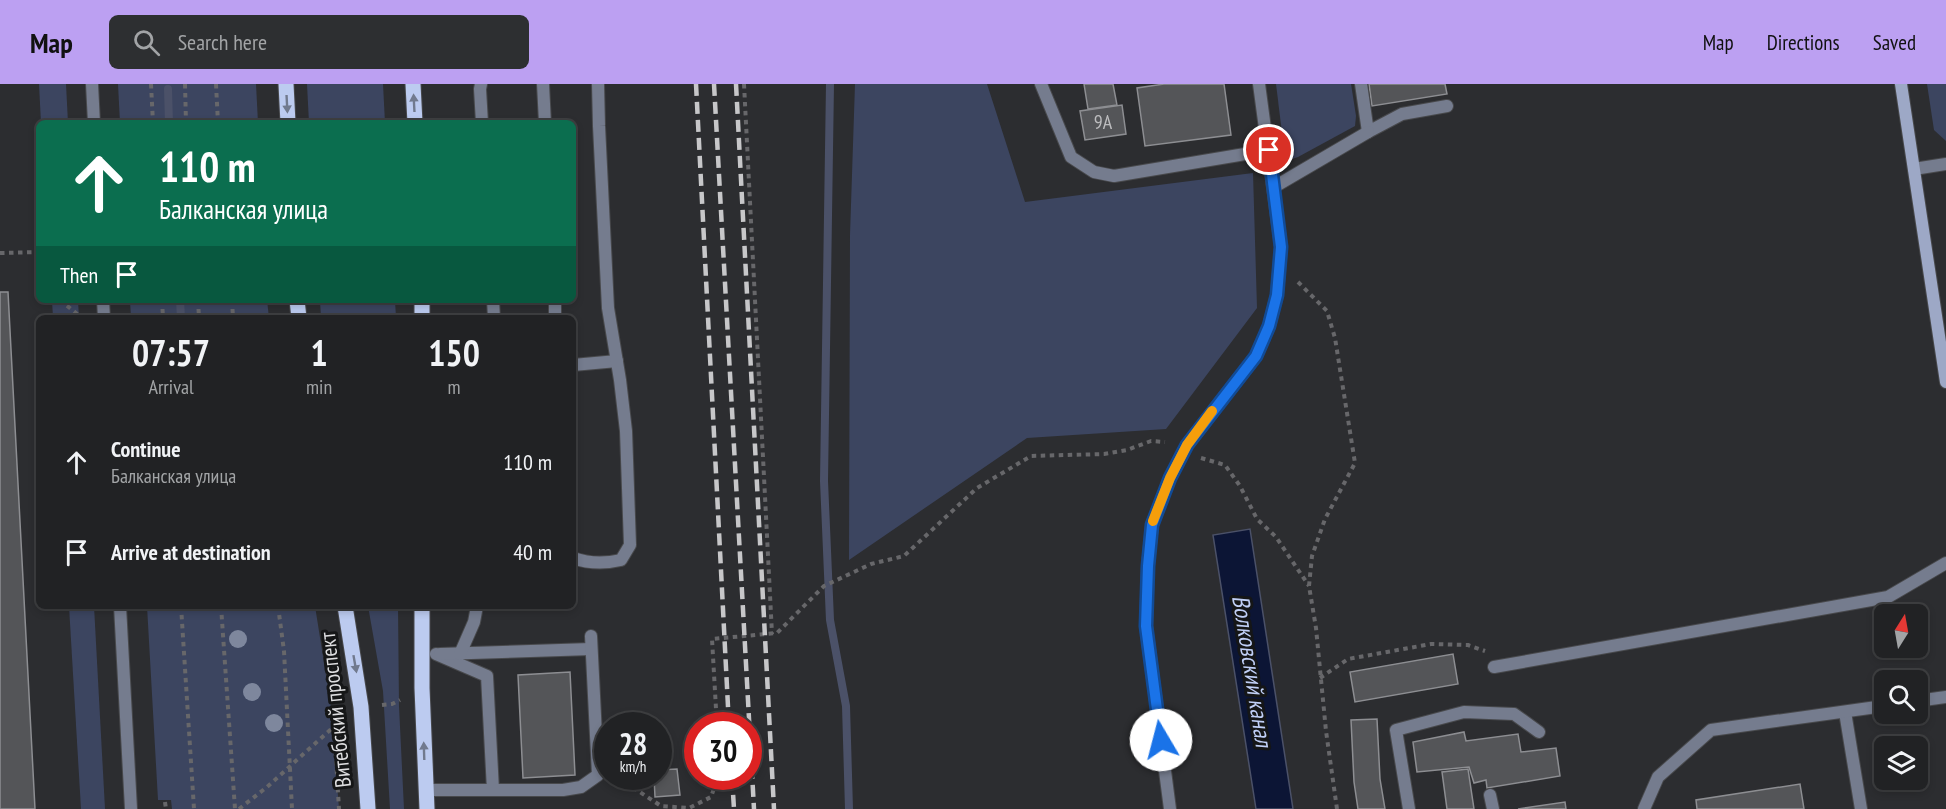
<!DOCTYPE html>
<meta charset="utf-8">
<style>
body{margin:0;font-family:"PT Sans Narrow",sans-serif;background:#2d2f31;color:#f1f3f6;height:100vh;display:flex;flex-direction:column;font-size:22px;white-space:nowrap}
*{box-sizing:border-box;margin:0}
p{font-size:20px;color:#a2a4a6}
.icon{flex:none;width:33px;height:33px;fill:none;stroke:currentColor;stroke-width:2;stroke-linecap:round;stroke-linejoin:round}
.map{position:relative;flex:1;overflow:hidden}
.panel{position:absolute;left:36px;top:231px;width:540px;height:294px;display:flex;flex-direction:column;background:#212224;border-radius:9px;box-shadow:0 3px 9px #0003,0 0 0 2px #3e3f41}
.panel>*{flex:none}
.hud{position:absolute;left:36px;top:36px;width:540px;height:183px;border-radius:9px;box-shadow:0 3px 9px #0003,0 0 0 2px #3e3f41;background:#0b6e4f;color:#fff;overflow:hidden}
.needle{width:39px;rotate:11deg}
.controls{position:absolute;left:1874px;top:520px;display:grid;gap:12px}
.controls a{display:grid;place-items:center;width:54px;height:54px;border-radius:9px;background:#212224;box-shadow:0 3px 9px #0003,0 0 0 2px #3e3f41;font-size:30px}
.speed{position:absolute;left:594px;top:628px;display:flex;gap:12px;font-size:30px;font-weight:700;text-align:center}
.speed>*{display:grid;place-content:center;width:78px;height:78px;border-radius:50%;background:#212224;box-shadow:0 3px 9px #0003,0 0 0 2px #3e3f41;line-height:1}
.speed small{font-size:15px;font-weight:400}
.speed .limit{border:9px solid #d22;background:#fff;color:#111}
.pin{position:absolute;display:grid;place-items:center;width:51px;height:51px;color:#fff;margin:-26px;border:3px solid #fff;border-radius:50%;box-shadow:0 2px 6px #0007}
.me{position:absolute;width:66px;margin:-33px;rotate:352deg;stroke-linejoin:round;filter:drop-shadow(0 0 4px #0008)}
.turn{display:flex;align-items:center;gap:21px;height:126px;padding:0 24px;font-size:27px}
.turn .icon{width:78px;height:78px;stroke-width:2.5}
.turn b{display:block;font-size:42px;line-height:51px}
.then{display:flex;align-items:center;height:57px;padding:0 24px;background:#0003;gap:12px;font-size:22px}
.eta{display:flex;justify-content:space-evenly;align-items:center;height:102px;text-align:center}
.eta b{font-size:36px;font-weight:800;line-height:42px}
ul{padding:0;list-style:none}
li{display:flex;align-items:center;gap:18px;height:90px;padding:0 24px}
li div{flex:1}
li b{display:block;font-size:22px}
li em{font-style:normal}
header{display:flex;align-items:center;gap:36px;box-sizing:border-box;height:84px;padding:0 30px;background:#bca0f2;color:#111}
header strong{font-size:28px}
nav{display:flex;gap:33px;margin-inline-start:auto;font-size:21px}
.search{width:420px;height:54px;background:#2d2f31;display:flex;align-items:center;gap:15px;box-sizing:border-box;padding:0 21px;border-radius:9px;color:#a2a4a6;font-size:22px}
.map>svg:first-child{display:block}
.green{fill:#3c4560}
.water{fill:#0c1535;stroke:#4b5168;stroke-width:1.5}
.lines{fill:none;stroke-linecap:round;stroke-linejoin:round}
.stream{stroke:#4b5168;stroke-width:8}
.building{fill:#545558;stroke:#8d8e92;stroke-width:1.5}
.lane-casing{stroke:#48494c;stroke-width:14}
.street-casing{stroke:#48494c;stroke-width:14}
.secondary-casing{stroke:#48494c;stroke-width:14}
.primary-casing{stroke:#48494c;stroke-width:17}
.path{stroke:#67676a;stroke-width:4;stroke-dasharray:4.5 4.5;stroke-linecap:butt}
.lane{stroke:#757c8e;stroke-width:12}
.street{stroke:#757c8e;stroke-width:12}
.secondary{stroke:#9da8c6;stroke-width:12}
.primary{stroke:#bccbf0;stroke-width:15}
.rail{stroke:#c7c7c9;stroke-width:4.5;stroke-dasharray:12 6;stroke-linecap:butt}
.tree{fill:#7e879d}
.oneway{fill:#717a8e}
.route-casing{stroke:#114b97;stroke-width:15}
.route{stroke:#1a73e8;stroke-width:10}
.slow{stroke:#f59e0b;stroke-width:10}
.labels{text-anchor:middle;stroke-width:6;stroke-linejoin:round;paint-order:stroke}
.number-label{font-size:20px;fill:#bcbcbe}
.street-label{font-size:22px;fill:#dedee0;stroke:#151617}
.water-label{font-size:24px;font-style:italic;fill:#c0cff6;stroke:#151617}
</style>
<header>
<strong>Map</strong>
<div class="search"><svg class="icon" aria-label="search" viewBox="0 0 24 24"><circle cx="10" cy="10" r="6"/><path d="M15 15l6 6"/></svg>Search here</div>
<nav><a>Map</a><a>Directions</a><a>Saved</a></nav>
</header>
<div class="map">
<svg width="1946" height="725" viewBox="0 0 1946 725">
<rect width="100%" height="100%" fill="#2c2d30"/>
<!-- green -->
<g class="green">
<path d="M 39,0 L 66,0 L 68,39 L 41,39 Z"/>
<path d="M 118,0 L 256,0 L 258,39 L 120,39 Z"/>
<path d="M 307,0 L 383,0 L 385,39 L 309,39 Z"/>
<path d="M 855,0 L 987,0 L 1025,118 L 1253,89 L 1257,224 L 1166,345 L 1027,354 L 849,476 L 850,151 Z"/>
<path d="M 1276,0 L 1351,0 L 1356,32 L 1355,42 L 1298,73 L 1292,75 L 1285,73 Z"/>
<path d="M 1927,0 L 1946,0 L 1946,57 L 1934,46 Z"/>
<path d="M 52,216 L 78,216 L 79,234 L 53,234 Z"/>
<path d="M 130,216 L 267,216 L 269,234 L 131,234 Z"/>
<path d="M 320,216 L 395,216 L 396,234 L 321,234 Z"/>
<path d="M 69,522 L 94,522 L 105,725 L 81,725 Z"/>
<path d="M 147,522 L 315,522 L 331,623 L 339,725 L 172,725 L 171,716 L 158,716 Z"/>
<path d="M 368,522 L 398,522 L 399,622 L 404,725 L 390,725 L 383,607 Z"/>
</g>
<!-- water -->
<path class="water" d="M 1250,445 L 1293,725 L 1256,725 L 1213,451 Z"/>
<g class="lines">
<!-- stream -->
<g class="stream">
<path d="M 830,0 L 824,397 L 830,536 L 846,622 L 849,725"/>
<path d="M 168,5 L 169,39"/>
<path d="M 180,216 L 181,234"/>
</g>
</g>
<!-- building -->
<g class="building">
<path d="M 1084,0 L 1113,0 L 1117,21 L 1088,25 Z"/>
<path d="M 1164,0 L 1224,0 L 1231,51 L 1145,62 L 1137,4 Z"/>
<path d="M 1369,0 L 1445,0 L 1447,10 L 1372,22 Z"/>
<path d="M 1122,21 L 1126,50 L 1085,56 L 1080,27 Z"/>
<path d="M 0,208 L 8,208 L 35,725 L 0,725 Z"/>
<path d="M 1453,570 L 1458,600 L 1355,618 L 1350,588 Z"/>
<path d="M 570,588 L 575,691 L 523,694 L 518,591 Z"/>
<path d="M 1377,635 L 1380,695 L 1385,725 L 1358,725 L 1354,698 L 1351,636 Z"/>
<path d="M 1464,648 L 1466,657 L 1518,650 L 1521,668 L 1556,664 L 1560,692 L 1487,704 L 1486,696 L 1474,699 L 1469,683 L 1417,688 L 1413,658 Z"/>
<path d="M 677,685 L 680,711 L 655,713 L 654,693 L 658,693 L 658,686 Z"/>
<path d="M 1468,685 L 1474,725 L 1447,725 L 1442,688 Z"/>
<path d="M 1800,700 L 1804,725 L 1697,725 L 1696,716 Z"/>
<path d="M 1565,718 L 1566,725 L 1518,725 Z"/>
</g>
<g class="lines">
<!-- lane casing -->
<g class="lane-casing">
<g id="lane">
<path d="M 481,0 L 480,5 L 482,39"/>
<path d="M 543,0 L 545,39"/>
<path d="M 1041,0 L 1071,73 L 1094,88 L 1114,92 L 1269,66"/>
<path d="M 1361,0 L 1368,48 L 1402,30 L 1447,22"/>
<path d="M 1914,85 L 1946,80"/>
<path d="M 1274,103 L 1368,48"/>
<path d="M 493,216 L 494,234"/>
<path d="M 555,216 L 555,234"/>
<path d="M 573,281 L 617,277"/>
<path d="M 573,474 C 590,480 604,480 621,476 L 630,461 L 626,347 L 620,296 L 608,224 L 599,42 L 598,0"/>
<path d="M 436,570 L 487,592 L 493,706"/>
<path d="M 440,570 L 591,565"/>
<path d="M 460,570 L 474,538 L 477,522"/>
<path d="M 1494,583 L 1888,513 L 1946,479"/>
<path d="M 1917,617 L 1946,613"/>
<path d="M 1845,628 L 1861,725"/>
<path d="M 426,706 L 563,706 L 581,703 L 598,691 L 591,552"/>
<path d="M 1490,711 L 1493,725"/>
<path d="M 1409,725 L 1396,646 L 1464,628 L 1514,630 L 1539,648"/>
<path d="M 1644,725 L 1658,693 L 1711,646 L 1884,622"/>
</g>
</g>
<!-- street casing -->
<g class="street-casing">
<g id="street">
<path d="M 92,0 L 94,39"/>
<path d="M 103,216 L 104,234"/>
<path d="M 120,522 L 131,725"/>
<path d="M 1170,725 L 1146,542 L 1148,481 L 1152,441 L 1170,394 L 1187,361 L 1256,272 L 1269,242 L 1277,211 L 1281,163 L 1259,0"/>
</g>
</g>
<!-- secondary casing -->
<g class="secondary-casing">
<path id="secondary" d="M 1901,0 L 1946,298"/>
</g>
<!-- primary casing -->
<g class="primary-casing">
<g id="primary">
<path d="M 286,0 L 288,39"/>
<path d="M 413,0 L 415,39"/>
<path d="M 297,216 L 299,234"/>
<path d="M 422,234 L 422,216"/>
<path d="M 345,522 L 361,623 L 368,725"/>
<path d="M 422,522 L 422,604 L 427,725"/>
</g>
</g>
<!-- path -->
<g class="path">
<path d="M 151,0 L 153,39"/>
<path d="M 185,0 L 186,39"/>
<path d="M 216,0 L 218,39"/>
<path d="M 744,0 L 772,550"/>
<path d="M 0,169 L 39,168"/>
<path d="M 1298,198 L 1327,227 L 1335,254 L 1355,379 L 1325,435 L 1312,472 L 1309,502 L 1316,544 L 1326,647 L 1337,725"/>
<path d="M 60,216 L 82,234"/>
<path d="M 162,216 L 163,234"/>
<path d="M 198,216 L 199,234"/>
<path d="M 232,216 L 233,234"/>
<path d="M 1201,374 L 1225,381 L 1240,402 L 1257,435 L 1276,453 L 1309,502"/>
<path d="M 181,522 L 194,725"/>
<path d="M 221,522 L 235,725"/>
<path d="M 278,522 L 284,567 L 292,725"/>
<path d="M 1320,594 L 1348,575 L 1431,560 L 1468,561 L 1485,567"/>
<path d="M 382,621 L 392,620 L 400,616"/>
<path d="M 334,641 L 339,725"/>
<path d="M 717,642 L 712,555 L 777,549 L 824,502 L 871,480 L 904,472 L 977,404 L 1031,372 L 1104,370 L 1127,366 L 1151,357 L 1165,358"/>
<path d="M 616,697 L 637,706 L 661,722 L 689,724 L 711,713 L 718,693"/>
<path d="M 165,718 L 166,725"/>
<path d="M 239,725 L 267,703 L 340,637"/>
</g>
<!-- lane -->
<use href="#lane" class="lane"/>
<!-- street -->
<use href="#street" class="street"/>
<!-- secondary -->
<use href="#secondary" class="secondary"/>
<!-- primary -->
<use href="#primary" class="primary"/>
<!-- rail -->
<g class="rail">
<path d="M 696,0 L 729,642"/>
<path d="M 714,0 L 754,725"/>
<path d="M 736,0 L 774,725"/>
<path d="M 732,693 L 734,725"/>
</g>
</g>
<!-- trees -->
<g class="tree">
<circle cx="238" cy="555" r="9"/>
<circle cx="252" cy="608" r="9"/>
<circle cx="274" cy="639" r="9"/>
</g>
<!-- one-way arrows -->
<defs><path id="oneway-solid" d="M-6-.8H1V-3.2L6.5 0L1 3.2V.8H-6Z" transform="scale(1.5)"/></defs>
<g class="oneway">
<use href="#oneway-solid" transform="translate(414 19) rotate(-93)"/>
<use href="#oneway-solid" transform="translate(287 20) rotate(87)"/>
<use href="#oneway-solid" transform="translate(355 580) rotate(80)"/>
<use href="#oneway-solid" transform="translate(424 667) rotate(-92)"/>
</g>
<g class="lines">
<!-- route casing -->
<g class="route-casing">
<path id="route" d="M 1161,656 L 1146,542 L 1148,482 L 1152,441 L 1170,394 L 1187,361 L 1256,272 L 1269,242 L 1277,211 L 1281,163 L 1269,66"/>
</g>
<!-- route -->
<use href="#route" class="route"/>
<!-- slow -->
<path class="slow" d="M 1153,437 L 1170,394 L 1187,361 L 1212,327"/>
</g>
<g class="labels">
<!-- number labels -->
<g class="number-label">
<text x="1103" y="45">9А</text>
</g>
<!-- street labels -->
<g class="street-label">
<text transform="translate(335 626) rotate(-96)" y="8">Витебский проспект</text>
</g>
<!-- water labels -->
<g class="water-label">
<text transform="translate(1252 587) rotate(81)" y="8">Волковский канал</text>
</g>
</g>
</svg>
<div class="controls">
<a><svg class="needle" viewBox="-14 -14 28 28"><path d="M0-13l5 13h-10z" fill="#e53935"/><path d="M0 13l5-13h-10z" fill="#a2a4a6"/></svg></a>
<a><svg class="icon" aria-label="search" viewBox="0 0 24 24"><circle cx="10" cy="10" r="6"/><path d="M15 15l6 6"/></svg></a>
<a><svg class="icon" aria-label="layers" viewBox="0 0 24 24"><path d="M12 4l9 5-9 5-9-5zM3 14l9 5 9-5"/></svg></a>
</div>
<div class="speed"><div>28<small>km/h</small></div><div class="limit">30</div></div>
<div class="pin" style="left:1269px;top:66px;background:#d93025"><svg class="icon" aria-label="arrive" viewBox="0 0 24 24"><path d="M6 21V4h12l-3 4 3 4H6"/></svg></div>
<svg class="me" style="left:1161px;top:656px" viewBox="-20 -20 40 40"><circle r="19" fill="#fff"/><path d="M0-13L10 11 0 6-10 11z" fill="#1a73e8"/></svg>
<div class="hud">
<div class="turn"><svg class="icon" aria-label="ahead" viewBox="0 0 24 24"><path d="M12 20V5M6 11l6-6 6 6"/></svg><div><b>110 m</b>Балканская улица</div></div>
<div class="then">Then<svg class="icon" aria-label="arrive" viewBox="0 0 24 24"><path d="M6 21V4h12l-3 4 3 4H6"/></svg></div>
</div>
<section class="panel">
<div class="eta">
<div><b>07:57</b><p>Arrival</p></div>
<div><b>1</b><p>min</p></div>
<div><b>150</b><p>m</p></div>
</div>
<ul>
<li><svg class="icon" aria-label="ahead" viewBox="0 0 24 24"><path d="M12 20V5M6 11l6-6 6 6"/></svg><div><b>Continue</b><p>Балканская улица</p></div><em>110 m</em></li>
<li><svg class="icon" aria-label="arrive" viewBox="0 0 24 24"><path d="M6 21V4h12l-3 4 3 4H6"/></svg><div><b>Arrive at destination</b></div><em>40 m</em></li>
</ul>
</section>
</div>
